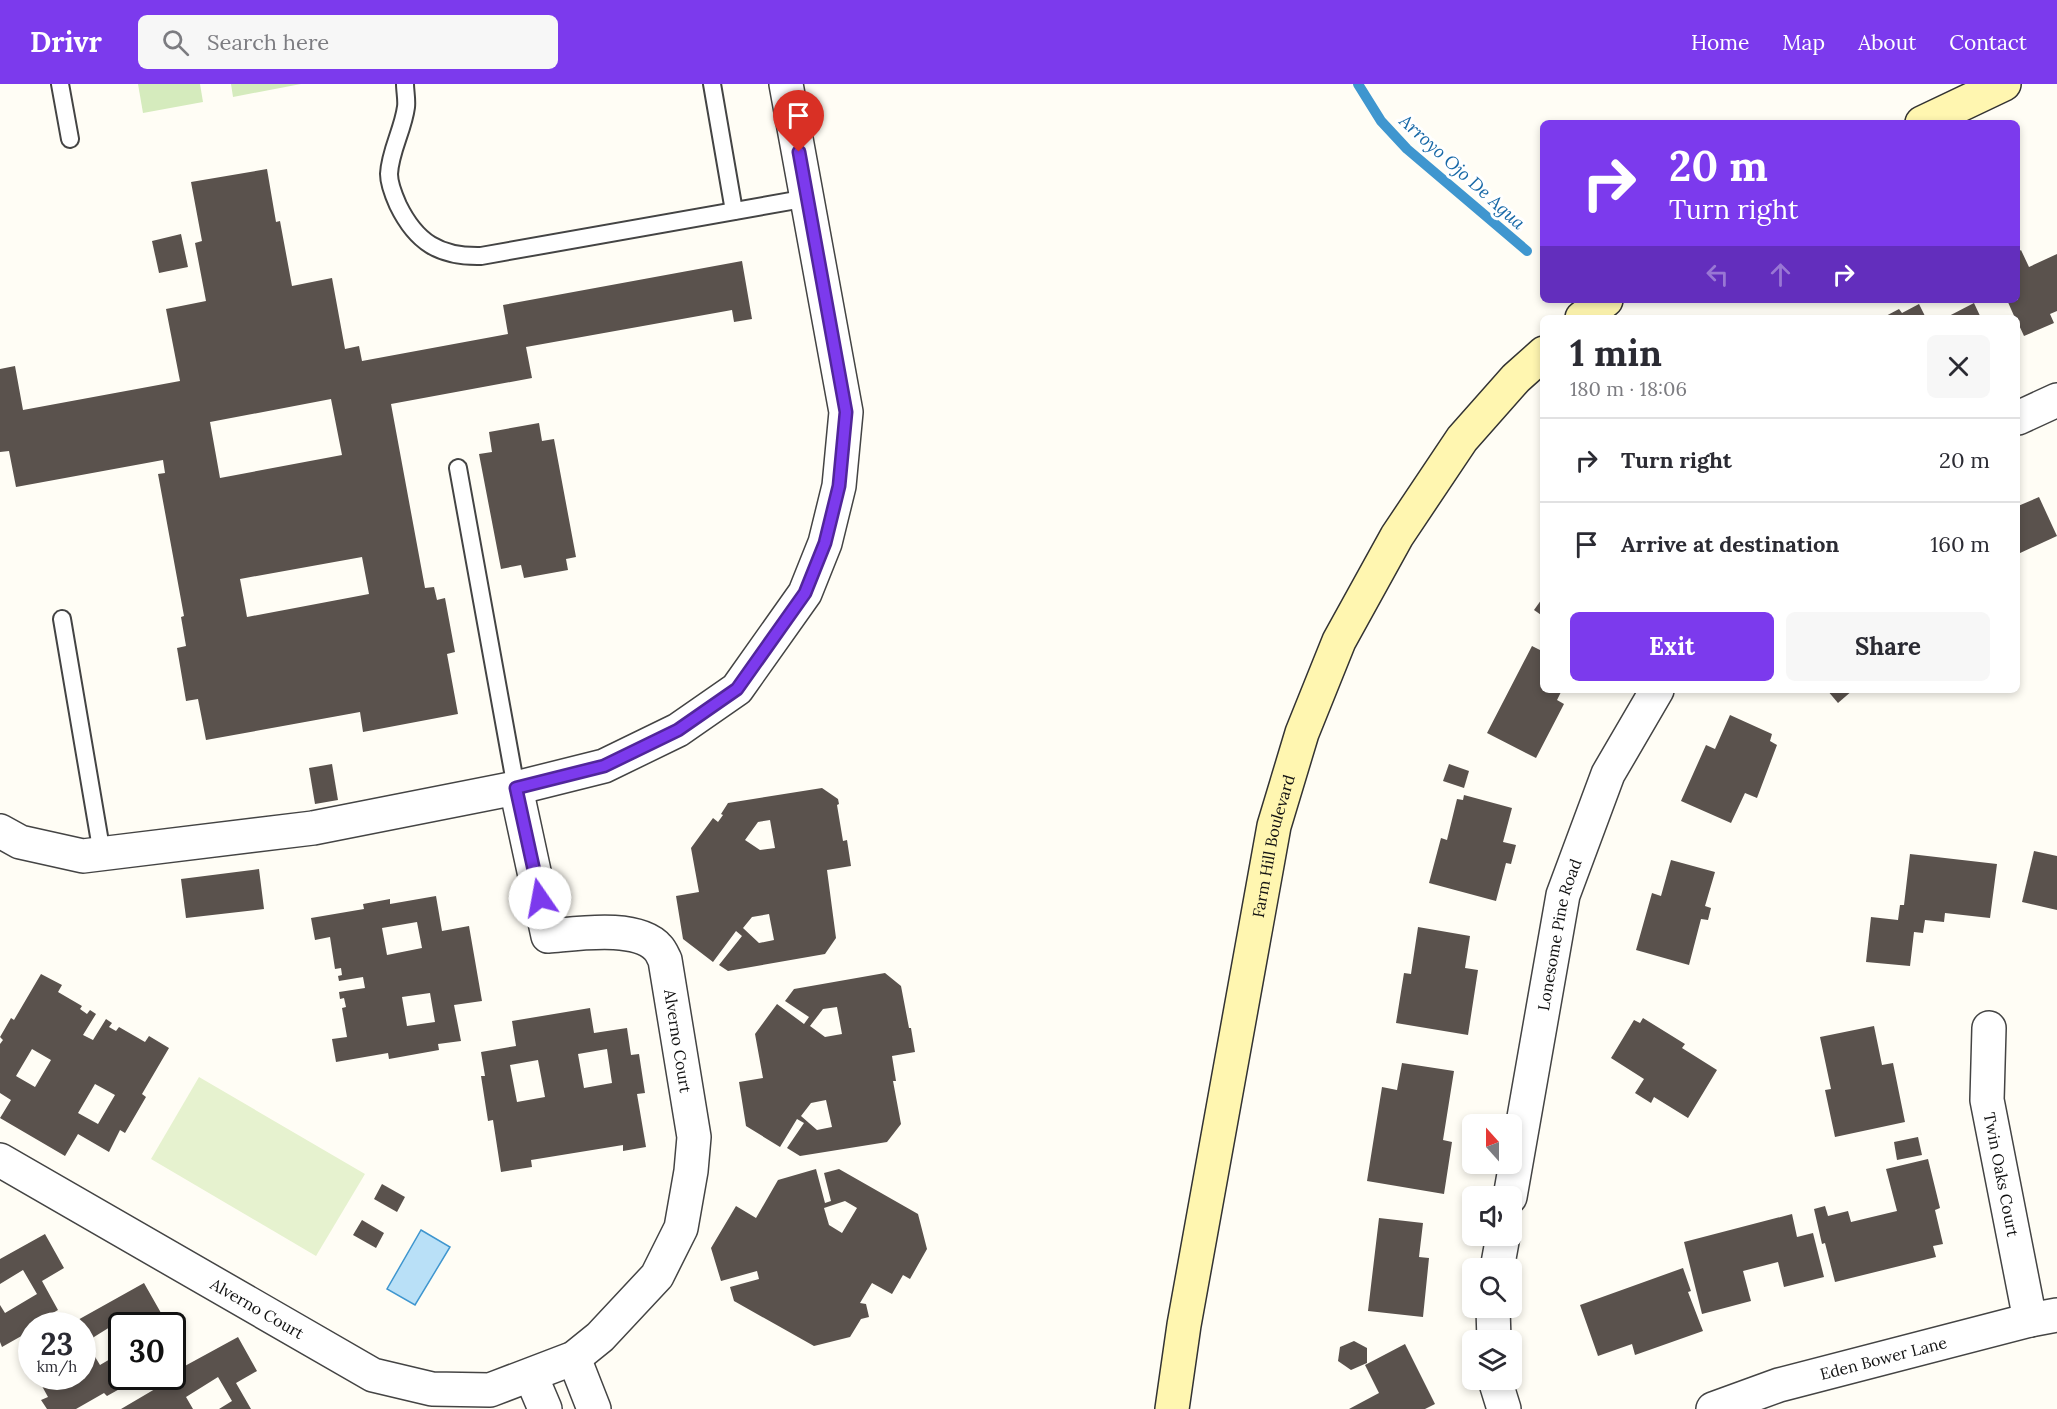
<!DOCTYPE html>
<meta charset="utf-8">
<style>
body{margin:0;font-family:Lora,serif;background:#f7f7f7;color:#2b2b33;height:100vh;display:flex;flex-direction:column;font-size:22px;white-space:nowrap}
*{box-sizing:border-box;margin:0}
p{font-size:20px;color:#7c7c81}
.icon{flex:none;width:33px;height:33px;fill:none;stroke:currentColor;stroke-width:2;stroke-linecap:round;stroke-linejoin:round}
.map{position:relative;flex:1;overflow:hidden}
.panel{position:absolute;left:1540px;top:231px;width:480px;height:378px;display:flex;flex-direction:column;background:#fff;border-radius:9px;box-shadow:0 3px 9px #0003}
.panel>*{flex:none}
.banner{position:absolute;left:1540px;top:36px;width:480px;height:183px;border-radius:9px;box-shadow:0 3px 9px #0003;background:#7c3aed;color:#fff;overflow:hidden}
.needle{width:39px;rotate:339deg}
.buttons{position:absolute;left:1462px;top:1030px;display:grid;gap:12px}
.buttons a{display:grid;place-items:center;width:60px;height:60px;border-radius:9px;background:#fff;box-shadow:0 3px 9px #0003;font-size:30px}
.speed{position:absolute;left:18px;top:1228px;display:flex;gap:12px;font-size:30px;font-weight:700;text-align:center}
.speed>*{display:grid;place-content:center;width:78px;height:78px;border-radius:50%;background:#fff;box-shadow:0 3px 9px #0003;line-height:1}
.speed small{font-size:15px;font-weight:400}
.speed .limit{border:3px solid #111;border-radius:9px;background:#fff;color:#111}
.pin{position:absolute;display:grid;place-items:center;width:51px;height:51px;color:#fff;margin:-62px -26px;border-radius:50% 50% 50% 0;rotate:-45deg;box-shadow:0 0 6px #0007}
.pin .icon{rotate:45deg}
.me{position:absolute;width:66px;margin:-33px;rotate:348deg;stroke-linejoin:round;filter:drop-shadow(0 0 4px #0008)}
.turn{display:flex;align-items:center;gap:21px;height:126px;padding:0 30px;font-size:27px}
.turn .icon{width:78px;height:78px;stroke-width:2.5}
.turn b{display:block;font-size:42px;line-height:51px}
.lanes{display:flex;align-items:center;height:57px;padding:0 30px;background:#0003;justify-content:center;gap:30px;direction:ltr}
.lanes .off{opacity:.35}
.round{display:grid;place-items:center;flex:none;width:63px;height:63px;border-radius:9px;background:#f7f7f7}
.overview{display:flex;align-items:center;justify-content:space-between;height:102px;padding:0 30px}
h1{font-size:36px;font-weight:700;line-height:45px}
.action{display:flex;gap:12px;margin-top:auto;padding:12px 30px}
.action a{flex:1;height:69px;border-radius:9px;background:#7c3aed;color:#fff;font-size:24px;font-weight:700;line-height:69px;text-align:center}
.action a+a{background:#f7f7f7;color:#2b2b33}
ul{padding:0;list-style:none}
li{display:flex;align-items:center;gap:18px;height:84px;padding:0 30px;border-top:2px solid #e1e1e2}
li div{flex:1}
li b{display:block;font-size:22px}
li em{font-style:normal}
header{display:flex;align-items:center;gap:36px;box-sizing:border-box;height:84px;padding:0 30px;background:#7c3aed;color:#fff}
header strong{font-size:28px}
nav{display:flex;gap:33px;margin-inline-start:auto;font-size:21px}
.search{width:420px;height:54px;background:#f7f7f7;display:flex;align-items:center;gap:15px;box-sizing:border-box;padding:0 21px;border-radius:9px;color:#7c7c81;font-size:22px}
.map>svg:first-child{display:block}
.green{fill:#d5ebbd}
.pitch{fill:#e6f2cf}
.water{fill:#b9e0f7;stroke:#3f96cf;stroke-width:1.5}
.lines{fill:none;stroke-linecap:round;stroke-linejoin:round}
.stream{stroke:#3f96cf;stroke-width:10}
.building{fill:#5a524d;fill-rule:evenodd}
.service-casing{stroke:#444;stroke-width:20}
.minor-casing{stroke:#444;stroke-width:36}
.secondary-casing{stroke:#333;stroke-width:36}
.service{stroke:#fff;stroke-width:16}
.minor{stroke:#fff;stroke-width:33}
.secondary{stroke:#fff6b0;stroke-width:33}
.route-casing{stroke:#51269a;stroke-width:15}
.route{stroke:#7c3aed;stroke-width:10}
.labels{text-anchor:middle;stroke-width:6;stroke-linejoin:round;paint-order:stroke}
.street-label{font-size:16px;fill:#111;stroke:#fff}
.water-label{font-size:18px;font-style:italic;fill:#1768a6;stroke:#fff}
</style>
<header>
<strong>Drivr</strong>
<div class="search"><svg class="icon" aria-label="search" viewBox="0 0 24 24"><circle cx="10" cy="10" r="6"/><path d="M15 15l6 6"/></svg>Search here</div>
<nav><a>Home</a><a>Map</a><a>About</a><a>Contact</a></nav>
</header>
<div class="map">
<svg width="2057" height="1325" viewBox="0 0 2057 1325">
<rect width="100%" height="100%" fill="#fffdf5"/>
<!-- green -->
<g class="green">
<path d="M 138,0 L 200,0 L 203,18 L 143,29 Z"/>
<path d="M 231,0 L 301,0 L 233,13 Z"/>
</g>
<!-- pitch -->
<path class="pitch" d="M 199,993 L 365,1090 L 316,1172 L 151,1075 Z"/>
<!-- water -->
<path class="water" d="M 421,1146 L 450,1163 L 415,1221 L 387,1205 Z"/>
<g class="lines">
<!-- stream -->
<path class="stream" d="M 1358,0 L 1381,37 L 1407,65 L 1527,167"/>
</g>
<!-- building -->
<g class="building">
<path d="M 267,85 L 276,138 L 280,137 L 292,202 L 332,194 L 345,265 L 359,262 L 362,277 L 508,250 L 503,221 L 742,177 L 752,235 L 734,238 L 732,226 L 526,263 L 532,294 L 391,320 L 425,504 L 434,503 L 437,516 L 445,514 L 455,568 L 447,570 L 458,630 L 363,648 L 360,628 L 206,656 L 198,615 L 186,617 L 177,564 L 186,562 L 181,533 L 184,532 L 158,390 L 165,389 L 163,376 L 16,403 L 9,367 L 0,368 L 0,285 L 15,282 L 23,326 L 180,297 L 166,225 L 206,217 L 195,159 L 202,157 L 191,98 ZM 331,315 L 342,371 L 220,394 L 210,338 ZM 362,473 L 369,510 L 247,533 L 240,495 Z"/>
<path d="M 181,150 L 188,183 L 159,189 L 152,157 Z"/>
<path d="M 2021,166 L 2029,183 L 2057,170 L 2057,227 L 2050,230 L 2054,239 L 2024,252 L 2018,239 L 2018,234 L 2015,234 L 2007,216 L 2018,216 L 2018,168 Z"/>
<path d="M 1974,219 L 1981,234 L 1945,234 Z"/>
<path d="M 1919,220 L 1926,234 L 1882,234 L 1899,225 L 1902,229 Z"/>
<path d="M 539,339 L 542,357 L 554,355 L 576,473 L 566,475 L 568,486 L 524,494 L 521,481 L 501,485 L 479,370 L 492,368 L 489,348 Z"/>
<path d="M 2039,413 L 2057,452 L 2018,470 L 2018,422 Z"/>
<path d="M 1544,512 L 1544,533 L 1534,526 Z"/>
<path d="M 1532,562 L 1544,568 L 1544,606 L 1562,606 L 1557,616 L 1564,620 L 1536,674 L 1487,649 Z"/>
<path d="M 1827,606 L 1853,606 L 1838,619 Z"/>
<path d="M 1730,631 L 1772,650 L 1770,657 L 1777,661 L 1757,714 L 1745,709 L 1731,739 L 1681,717 L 1706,661 L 1715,665 Z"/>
<path d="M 332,680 L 338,716 L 315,720 L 309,684 Z"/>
<path d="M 1449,680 L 1469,687 L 1464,704 L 1443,697 Z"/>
<path d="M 822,704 L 838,715 L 839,720 L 837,721 L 843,757 L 847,756 L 851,782 L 827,786 L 836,854 L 825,870 L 728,887 L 719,881 L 742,852 L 736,847 L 713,878 L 683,855 L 676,812 L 699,808 L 691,764 L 713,734 L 718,738 L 723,731 L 721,730 L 728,719 ZM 770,736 L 775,764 L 760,766 L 745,756 L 758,738 ZM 769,830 L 774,856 L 759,859 L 743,844 L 752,833 Z"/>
<path d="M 1464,711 L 1512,724 L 1503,758 L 1516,761 L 1511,780 L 1506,779 L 1496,817 L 1429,799 L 1441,754 L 1447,756 L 1457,715 L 1463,716 Z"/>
<path d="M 2034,767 L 2057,772 L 2057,826 L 2022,818 Z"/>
<path d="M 1910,770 L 1997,780 L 1990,834 L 1945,829 L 1944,838 L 1925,836 L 1923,849 L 1914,848 L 1910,882 L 1866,878 L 1871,833 L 1898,836 L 1900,821 L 1904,821 Z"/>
<path d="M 1671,776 L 1715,788 L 1705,822 L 1711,824 L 1708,836 L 1701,835 L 1689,881 L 1636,866 L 1652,809 L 1661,812 Z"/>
<path d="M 259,785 L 264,825 L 186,834 L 181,795 Z"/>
<path d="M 436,812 L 442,847 L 469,842 L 482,917 L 454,921 L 461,957 L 438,960 L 439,966 L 389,975 L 388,969 L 336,978 L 332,955 L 347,953 L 342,924 L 346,923 L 344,914 L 340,915 L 339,908 L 365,904 L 363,893 L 339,897 L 338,892 L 342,891 L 341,884 L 335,885 L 330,853 L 315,856 L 311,834 L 364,825 L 363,820 L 390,815 L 390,820 ZM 417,838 L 422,864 L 387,871 L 382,844 ZM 430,909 L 435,938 L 407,942 L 402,913 Z"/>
<path d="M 1418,843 L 1470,852 L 1465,884 L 1478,886 L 1468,951 L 1396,939 L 1404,889 L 1411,890 Z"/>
<path d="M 885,889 L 901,902 L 909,944 L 911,944 L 915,968 L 892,972 L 896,997 L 893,997 L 901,1040 L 887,1058 L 800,1072 L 787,1064 L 804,1039 L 797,1035 L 780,1063 L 746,1042 L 739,998 L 763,994 L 755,950 L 777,920 L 804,940 L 809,933 L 785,917 L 794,905 ZM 837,923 L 842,950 L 825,953 L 810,942 L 823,925 ZM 826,1016 L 832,1043 L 817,1046 L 801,1032 L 811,1019 Z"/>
<path d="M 41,890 L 62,901 L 58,908 L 82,922 L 80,925 L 87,930 L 90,926 L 96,930 L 83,951 L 93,956 L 106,935 L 112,939 L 109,943 L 116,947 L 119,943 L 145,958 L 149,952 L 169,964 L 142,1010 L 146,1013 L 125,1049 L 120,1046 L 109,1068 L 78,1050 L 65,1072 L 0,1034 L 11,1016 L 0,1009 L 0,960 L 3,956 L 0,953 L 11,934 L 14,936 ZM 32,965 L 51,976 L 35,1003 L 16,992 ZM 95,1000 L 115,1011 L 98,1040 L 78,1029 Z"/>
<path d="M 590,924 L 594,949 L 627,944 L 631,971 L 639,970 L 645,1009 L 637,1010 L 646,1063 L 623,1067 L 623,1061 L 531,1076 L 532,1083 L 501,1088 L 493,1036 L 488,1037 L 481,992 L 485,992 L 481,968 L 516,962 L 512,937 ZM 607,965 L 612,999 L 584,1004 L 578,970 ZM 538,976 L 545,1013 L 517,1018 L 510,981 Z"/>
<path d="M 1643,934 L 1685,960 L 1682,964 L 1717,986 L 1688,1034 L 1654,1013 L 1651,1019 L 1635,1009 L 1644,995 L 1611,974 L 1634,936 L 1640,939 Z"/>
<path d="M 1874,942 L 1882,981 L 1893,979 L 1905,1038 L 1835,1053 L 1825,1006 L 1831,1005 L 1820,953 Z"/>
<path d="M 1402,979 L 1454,987 L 1443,1056 L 1452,1058 L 1444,1110 L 1367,1097 L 1382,1003 L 1397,1006 Z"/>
<path d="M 1918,1053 L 1922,1071 L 1897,1076 L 1894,1058 Z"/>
<path d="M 1928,1075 L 1940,1124 L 1935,1126 L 1943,1160 L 1933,1162 L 1936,1173 L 1835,1198 L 1825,1159 L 1822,1160 L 1814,1125 L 1825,1122 L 1828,1132 L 1848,1127 L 1851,1138 L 1897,1127 L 1886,1085 Z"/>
<path d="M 816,1085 L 825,1119 L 831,1117 L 824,1089 L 839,1085 L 918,1130 L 927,1165 L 910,1195 L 903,1191 L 892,1210 L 872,1199 L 860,1219 L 866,1220 L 869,1233 L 861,1235 L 850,1253 L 814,1262 L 734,1217 L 730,1203 L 759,1195 L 757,1187 L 721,1197 L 711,1164 L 736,1122 L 756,1134 L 778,1096 ZM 845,1117 L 857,1124 L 842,1149 L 829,1141 L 824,1124 Z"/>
<path d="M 382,1100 L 405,1113 L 397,1128 L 374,1115 Z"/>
<path d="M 1792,1130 L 1797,1153 L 1813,1149 L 1824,1193 L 1784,1203 L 1778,1178 L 1743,1187 L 1751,1217 L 1702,1230 L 1684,1158 Z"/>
<path d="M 1379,1134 L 1423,1139 L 1419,1173 L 1429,1174 L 1423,1233 L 1368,1227 Z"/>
<path d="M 362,1136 L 384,1149 L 376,1164 L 353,1151 Z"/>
<path d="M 45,1150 L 64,1184 L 42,1197 L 58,1226 L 35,1239 L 37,1242 L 32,1242 L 32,1246 L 2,1263 L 0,1258 L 0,1221 L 5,1229 L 37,1210 L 23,1186 L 0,1200 L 0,1175 Z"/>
<path d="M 1683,1184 L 1691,1207 L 1688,1208 L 1703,1247 L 1635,1271 L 1632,1260 L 1598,1272 L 1580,1221 Z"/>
<path d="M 144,1199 L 165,1236 L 154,1242 L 121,1242 L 118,1238 L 86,1258 L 100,1281 L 122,1268 L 122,1293 L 141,1293 L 107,1312 L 104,1309 L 76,1325 L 47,1325 L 41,1316 L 48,1313 L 37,1293 L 82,1293 L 82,1242 L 67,1242 Z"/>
<path d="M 238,1253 L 257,1287 L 236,1299 L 251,1325 L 219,1325 L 232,1317 L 218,1293 L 186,1313 L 193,1325 L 121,1325 L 155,1305 L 153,1300 L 166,1293 L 172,1293 L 172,1289 Z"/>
<path d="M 1354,1257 L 1367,1264 L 1367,1279 L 1351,1286 L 1338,1277 L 1340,1263 Z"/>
<path d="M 1405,1260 L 1435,1320 L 1425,1325 L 1349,1325 L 1379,1309 L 1365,1281 Z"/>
</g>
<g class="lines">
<!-- service casing -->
<g class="service-casing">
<g id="service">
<path d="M 60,0 L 70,55"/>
<path d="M 405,0 C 405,7 407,16 406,23 C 403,46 390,67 389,90 C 389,100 394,112 398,121 C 416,158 439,173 481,172 L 808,114"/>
<path d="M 712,0 L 734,127"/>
<path d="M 458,384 L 516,704"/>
<path d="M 62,535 L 102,770"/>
</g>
</g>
<!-- minor casing -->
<g class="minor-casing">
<g id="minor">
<path d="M 2018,334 L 2057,316"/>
<path d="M 0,747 L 20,758 L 83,772 L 313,744 L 516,704 L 604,682 L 678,646 L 737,605 L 805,509 L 825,459 L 839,402 L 846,328 L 786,0"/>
<path id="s1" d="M 1989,944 L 1987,1016 L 2030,1236"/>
<path id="s2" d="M 0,1076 L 373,1291 L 432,1305 L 490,1306 L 574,1274 L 600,1253 L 657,1192 L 681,1144 L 691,1087 L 694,1053 L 665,876 C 663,872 661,867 658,864 C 637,840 576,850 548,852 L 516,704"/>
<path id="s3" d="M 1510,1113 L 1563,811 L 1608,690 L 1657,606"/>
<path d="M 1497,1185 L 1503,1152"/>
<path d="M 1493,1224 L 1494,1257"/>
<path d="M 574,1274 L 594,1325"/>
<path d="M 531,1292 L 545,1325"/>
<path d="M 1495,1296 L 1504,1325"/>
<path id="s4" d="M 1713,1325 L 1779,1301 L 2030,1236 L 2057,1231"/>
</g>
</g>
<!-- secondary casing -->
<g class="secondary-casing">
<g id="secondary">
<path d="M 1922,39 L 2004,0"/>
<path d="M 1582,234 L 1606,216"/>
<path id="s5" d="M 1172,1325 L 1184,1241 L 1274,742 L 1302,649 L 1339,557 L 1397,452 L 1462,355 L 1516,294 L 1544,269"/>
</g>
</g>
<!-- service -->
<use href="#service" class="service"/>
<!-- minor -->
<use href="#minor" class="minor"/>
<!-- secondary -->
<use href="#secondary" class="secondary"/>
</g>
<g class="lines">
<!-- route casing -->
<g class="route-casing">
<path id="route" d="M 540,814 L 516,704 L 604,682 L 678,646 L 737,605 L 805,509 L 825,459 L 839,402 L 846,328 L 799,68"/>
</g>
<!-- route -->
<use href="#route" class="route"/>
</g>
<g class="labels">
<!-- street labels -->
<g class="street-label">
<text dy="6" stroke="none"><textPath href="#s5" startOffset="572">Farm Hill Boulevard</textPath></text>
<text dy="6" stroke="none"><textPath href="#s3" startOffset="267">Lonesome Pine Road</textPath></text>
<text transform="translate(678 957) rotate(81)" y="6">Alverno Court</text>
<text dy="6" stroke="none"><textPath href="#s1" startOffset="148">Twin Oaks Court</textPath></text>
<text dy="6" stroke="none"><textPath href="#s2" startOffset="297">Alverno Court</textPath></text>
<text dy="6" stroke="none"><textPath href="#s4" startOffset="178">Eden Bower Lane</textPath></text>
</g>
<!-- water labels -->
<g class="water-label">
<text transform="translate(1462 88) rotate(42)" y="6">Arroyo Ojo De Agua</text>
</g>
</g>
</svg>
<div class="buttons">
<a><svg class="needle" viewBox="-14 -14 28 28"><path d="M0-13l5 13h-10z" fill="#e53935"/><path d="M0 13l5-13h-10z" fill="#7c7c81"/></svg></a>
<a><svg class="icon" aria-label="sound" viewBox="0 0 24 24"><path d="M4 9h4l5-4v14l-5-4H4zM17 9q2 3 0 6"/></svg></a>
<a><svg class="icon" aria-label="search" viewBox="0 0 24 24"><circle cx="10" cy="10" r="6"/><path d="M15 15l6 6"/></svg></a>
<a><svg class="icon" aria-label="layers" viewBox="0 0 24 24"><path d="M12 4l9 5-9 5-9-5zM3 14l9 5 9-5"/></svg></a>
</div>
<div class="speed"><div>23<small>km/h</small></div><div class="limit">30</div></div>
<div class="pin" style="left:799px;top:68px;background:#d93025"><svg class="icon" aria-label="arrive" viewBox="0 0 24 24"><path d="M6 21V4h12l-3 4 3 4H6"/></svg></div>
<svg class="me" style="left:540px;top:814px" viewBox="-20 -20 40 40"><circle r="19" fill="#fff"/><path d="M0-13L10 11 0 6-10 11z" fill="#7c3aed"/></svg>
<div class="banner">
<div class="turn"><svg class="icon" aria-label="right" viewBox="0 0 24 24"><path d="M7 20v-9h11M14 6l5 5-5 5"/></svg><div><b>20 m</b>Turn right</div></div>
<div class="lanes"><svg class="icon off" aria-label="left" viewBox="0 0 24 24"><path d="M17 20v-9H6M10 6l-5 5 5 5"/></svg><svg class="icon off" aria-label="ahead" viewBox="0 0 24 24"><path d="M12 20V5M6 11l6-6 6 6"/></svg><svg class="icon" aria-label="right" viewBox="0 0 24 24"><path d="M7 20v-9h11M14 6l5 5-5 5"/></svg></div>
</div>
<section class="panel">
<div class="overview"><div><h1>1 min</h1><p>180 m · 18:06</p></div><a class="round"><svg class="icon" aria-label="close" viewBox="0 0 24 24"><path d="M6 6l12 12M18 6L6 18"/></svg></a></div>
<ul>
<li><svg class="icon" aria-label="right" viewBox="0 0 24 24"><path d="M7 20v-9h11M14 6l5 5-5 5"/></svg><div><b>Turn right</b></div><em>20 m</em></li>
<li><svg class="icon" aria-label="arrive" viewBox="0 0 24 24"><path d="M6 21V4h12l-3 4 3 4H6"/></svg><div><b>Arrive at destination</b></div><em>160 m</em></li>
</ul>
<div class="action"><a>Exit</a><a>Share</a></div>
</section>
</div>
